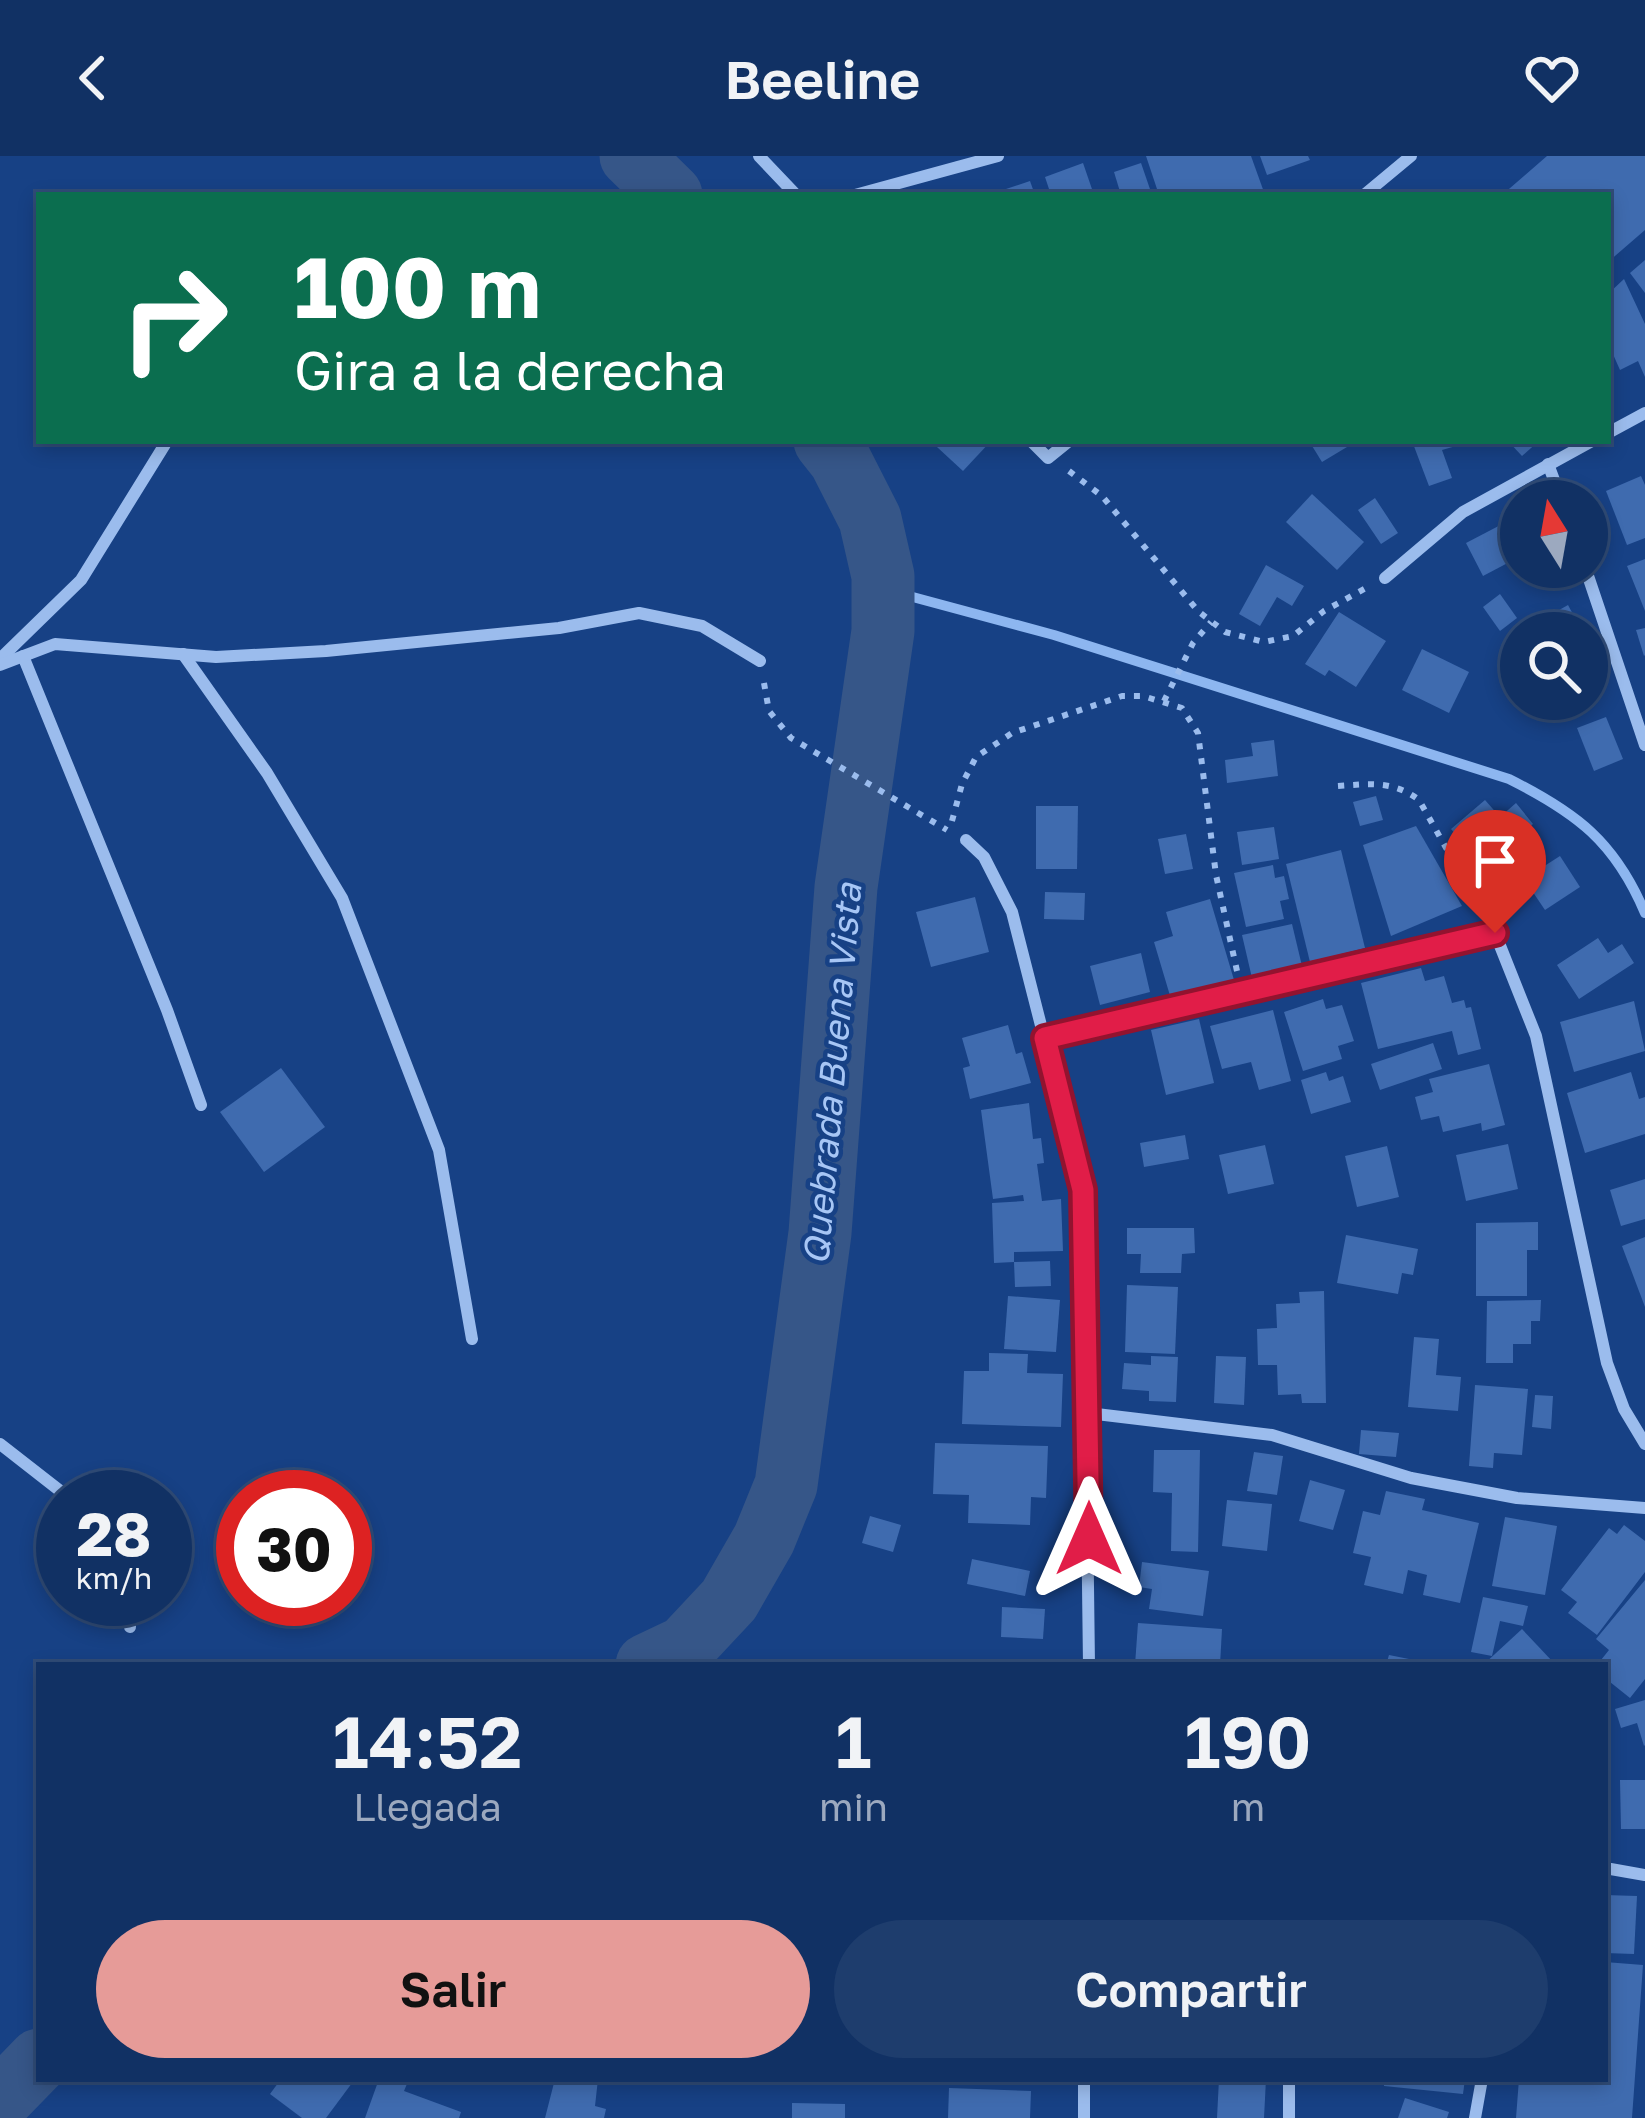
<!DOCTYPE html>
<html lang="es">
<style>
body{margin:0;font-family:"Golos Text",sans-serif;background:#1e3d6d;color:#f1f3f6;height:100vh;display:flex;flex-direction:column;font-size:45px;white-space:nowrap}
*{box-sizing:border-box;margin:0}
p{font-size:39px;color:#9ca9bf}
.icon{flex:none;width:66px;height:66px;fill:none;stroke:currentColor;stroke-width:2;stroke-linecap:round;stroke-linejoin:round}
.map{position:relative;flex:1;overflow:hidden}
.details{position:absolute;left:36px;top:1506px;width:1572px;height:420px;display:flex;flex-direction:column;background:#113164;border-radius:0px;box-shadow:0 6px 18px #0003,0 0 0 3px #304c78}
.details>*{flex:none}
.hud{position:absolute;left:36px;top:36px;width:1575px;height:252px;border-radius:0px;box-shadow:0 6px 18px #0003,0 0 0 3px #304c78;background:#0b6e4f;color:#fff;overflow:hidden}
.needle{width:78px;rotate:349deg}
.fabs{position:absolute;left:1500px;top:324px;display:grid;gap:24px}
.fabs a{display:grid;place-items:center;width:108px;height:108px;border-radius:50%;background:#113164;box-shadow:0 6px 18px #0003,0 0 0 3px #304c78;font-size:60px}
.speed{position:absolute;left:36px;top:1314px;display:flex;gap:24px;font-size:60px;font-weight:700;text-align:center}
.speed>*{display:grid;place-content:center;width:156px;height:156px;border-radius:50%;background:#113164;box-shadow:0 6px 18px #0003,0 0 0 3px #304c78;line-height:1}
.speed small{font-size:30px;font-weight:400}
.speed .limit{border:18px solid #d22;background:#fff;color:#111}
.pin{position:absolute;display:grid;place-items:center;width:102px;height:102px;color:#fff;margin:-123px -51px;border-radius:50% 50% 50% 0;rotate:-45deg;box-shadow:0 0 12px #0007}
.pin .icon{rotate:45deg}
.me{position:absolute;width:132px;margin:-66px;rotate:0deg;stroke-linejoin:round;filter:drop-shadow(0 0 9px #0008)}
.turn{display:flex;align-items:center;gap:42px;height:252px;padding:0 60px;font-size:54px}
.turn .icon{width:156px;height:156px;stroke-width:2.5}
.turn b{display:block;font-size:84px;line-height:102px}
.eta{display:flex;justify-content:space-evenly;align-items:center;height:204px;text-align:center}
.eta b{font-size:72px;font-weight:600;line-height:84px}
.primary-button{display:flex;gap:24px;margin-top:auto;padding:24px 60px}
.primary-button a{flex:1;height:138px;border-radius:72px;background:#e69b98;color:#111;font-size:48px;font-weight:600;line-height:138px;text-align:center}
.primary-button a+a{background:#1e3d6d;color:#f1f3f6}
header{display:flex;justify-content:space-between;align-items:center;height:156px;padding:0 60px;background:#113164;font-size:54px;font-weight:600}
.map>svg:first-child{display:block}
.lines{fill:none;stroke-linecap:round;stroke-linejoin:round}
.stream{stroke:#8db6f0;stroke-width:10}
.river{stroke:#365688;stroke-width:63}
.building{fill:#3f6baf}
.path{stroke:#9bbced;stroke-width:6;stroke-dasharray:6 9;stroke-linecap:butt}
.street{stroke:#9bbced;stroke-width:12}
.route-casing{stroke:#92132f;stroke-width:30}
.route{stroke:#e11d48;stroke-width:21}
.labels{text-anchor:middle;stroke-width:9;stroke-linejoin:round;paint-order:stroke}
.water-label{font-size:36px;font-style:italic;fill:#a7c6f5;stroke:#174185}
</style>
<header><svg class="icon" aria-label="back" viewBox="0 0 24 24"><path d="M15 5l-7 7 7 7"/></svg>Beeline<svg class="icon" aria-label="heart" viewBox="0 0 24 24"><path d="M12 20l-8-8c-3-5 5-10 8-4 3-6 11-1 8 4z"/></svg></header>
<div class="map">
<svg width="1645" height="1962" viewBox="0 0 1645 1962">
<rect width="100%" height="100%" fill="#174185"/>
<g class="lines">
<!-- stream -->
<path class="stream" d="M 883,433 L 1054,479 L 1509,623 C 1577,657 1615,686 1645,757"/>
<!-- river -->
<g class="river">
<path d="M 631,0 L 671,39"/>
<path d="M 647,1509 L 685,1491 L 729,1444 L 764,1383 L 786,1329 L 820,1077 L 846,731 L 883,475 L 883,420 L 870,363 L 840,304 L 825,285"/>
<path d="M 0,1944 L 39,1904"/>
</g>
</g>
<!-- building -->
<g class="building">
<path d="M 1146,0 L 1251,0 L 1265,39 L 1159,39 Z"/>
<path d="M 1260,0 L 1308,0 L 1310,4 L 1267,19 Z"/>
<path d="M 1547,0 L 1645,0 L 1645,74 L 1608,106 L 1608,39 L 1502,39 Z"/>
<path d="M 1083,7 L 1094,39 L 1051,39 L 1045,21 Z"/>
<path d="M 1141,7 L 1152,39 L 1121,39 L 1114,16 Z"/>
<path d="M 1030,25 L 1035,39 L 991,39 L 991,38 Z"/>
<path d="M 1645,104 L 1645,137 L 1630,117 Z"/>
<path d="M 1624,123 L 1645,168 L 1645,221 L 1638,205 L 1620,214 L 1608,187 L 1608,138 Z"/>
<path d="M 942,285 L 991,285 L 963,315 L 937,291 Z"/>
<path d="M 1309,285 L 1357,285 L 1322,306 Z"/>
<path d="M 1412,285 L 1454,285 L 1456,290 L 1442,294 L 1452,322 L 1429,330 Z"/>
<path d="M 1508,285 L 1539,285 L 1522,300 Z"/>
<path d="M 1641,320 L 1645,329 L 1645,382 L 1627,389 L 1606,335 Z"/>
<path d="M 1312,338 L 1364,386 L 1337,414 L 1286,366 Z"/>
<path d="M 1375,342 L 1398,377 L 1381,388 L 1358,354 Z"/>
<path d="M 1512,363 L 1521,375 L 1521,400 L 1483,420 L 1466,387 Z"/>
<path d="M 1645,403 L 1645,455 L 1627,410 Z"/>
<path d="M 1266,409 L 1304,430 L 1292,450 L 1277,441 L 1260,470 L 1239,458 Z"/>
<path d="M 1500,438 L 1517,462 L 1500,475 L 1483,451 Z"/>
<path d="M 1568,449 L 1582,475 L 1518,477 Z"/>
<path d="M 1339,456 L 1386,485 L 1356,531 L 1329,514 L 1325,520 L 1305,508 Z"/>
<path d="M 1645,472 L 1645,499 L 1644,500 L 1636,474 Z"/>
<path d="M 1422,493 L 1469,516 L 1449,557 L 1402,534 Z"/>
<path d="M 1521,513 L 1521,543 L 1529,543 L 1521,547 L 1521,553 L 1505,520 Z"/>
<path d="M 1606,561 L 1623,603 L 1594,615 L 1577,572 Z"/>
<path d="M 1274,584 L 1278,620 L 1227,627 L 1225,604 L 1253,600 L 1251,587 Z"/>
<path d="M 1376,640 L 1383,664 L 1360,670 L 1353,646 Z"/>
<path d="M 1485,644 L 1500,661 L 1516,647 L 1533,668 L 1483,710 L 1451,673 Z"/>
<path d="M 1036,650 L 1078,650 L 1077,713 L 1036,713 Z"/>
<path d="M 1416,670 L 1462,750 L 1391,780 L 1363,689 Z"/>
<path d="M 1274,671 L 1279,703 L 1242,709 L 1237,676 Z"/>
<path d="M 1186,678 L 1193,713 L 1165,718 L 1158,683 Z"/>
<path d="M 1341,694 L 1365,792 L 1310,806 L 1286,708 Z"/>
<path d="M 1560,700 L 1580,731 L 1545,754 L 1524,723 Z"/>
<path d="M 1273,709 L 1275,722 L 1284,720 L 1289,743 L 1280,745 L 1284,763 L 1246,771 L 1234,717 Z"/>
<path d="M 1045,736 L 1085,737 L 1084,764 L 1044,763 Z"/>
<path d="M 975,741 L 989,796 L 931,811 L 916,756 Z"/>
<path d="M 1210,743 L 1234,824 L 1171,843 L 1154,786 L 1173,780 L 1166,756 Z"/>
<path d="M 1292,768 L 1302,810 L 1252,822 L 1242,779 Z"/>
<path d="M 1598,782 L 1608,797 L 1622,788 L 1634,807 L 1579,843 L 1557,809 Z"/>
<path d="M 1141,797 L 1150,836 L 1100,849 L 1090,810 Z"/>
<path d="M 1421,812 L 1425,825 L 1444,820 L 1452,847 L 1464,844 L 1466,852 L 1471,851 L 1481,893 L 1458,899 L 1452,875 L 1378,893 L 1361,827 Z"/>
<path d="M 1323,843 L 1326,853 L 1342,849 L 1354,885 L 1338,890 L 1342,903 L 1303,915 L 1284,856 Z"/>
<path d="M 1634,845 L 1645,895 L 1574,916 L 1560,866 Z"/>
<path d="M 1273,854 L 1291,925 L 1259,934 L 1251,906 L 1222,913 L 1210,870 Z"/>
<path d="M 1199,863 L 1214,927 L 1166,939 L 1151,874 Z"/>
<path d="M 1008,869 L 1016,898 L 1022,896 L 1031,927 L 970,943 L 963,912 L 970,910 L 962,882 Z"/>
<path d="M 1433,887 L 1442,913 L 1380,934 L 1371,908 Z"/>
<path d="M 1489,908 L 1505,969 L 1482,975 L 1481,967 L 1443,976 L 1439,960 L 1421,964 L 1415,941 L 1433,936 L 1429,923 Z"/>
<path d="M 281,912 L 325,971 L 264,1016 L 220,956 Z"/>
<path d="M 1326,916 L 1329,925 L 1343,920 L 1351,946 L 1311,958 L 1301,924 Z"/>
<path d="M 1631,916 L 1639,943 L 1645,941 L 1645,978 L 1585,997 L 1567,937 Z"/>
<path d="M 1029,947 L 1033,983 L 1041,982 L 1044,1007 L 1037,1008 L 1042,1045 L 1061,1043 L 1063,1095 L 1014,1096 L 1014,1106 L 994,1107 L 992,1047 L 1024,1045 L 1023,1039 L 993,1043 L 981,954 Z"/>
<path d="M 1185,979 L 1189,1003 L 1144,1011 L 1140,987 Z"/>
<path d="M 1508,988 L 1518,1033 L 1466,1045 L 1456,999 Z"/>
<path d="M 1265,989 L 1274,1028 L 1228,1038 L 1219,999 Z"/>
<path d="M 1387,990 L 1399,1041 L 1357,1051 L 1345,1000 Z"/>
<path d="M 1645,1023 L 1645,1063 L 1621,1070 L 1610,1034 Z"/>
<path d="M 1538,1066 L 1538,1094 L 1527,1094 L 1527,1140 L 1476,1140 L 1476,1067 Z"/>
<path d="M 1127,1072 L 1194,1072 L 1195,1097 L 1182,1098 L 1181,1117 L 1140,1117 L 1141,1098 L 1127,1098 Z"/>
<path d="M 1346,1079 L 1418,1093 L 1413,1119 L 1402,1117 L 1398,1138 L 1337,1127 Z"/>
<path d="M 1645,1081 L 1645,1151 L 1622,1090 Z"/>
<path d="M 1050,1105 L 1051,1130 L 1015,1131 L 1014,1106 Z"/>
<path d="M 1127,1129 L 1178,1131 L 1175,1198 L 1125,1196 Z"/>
<path d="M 1324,1135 L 1326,1247 L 1302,1247 L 1301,1238 L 1278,1239 L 1277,1209 L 1258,1209 L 1257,1173 L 1277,1172 L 1276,1148 L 1300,1147 L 1299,1136 Z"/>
<path d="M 1008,1140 L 1060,1144 L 1056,1196 L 1004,1193 Z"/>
<path d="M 1541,1144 L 1540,1165 L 1531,1165 L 1531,1188 L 1513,1188 L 1513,1207 L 1486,1207 L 1487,1145 Z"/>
<path d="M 1414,1181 L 1439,1183 L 1436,1219 L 1461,1221 L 1458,1255 L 1408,1251 Z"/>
<path d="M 989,1197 L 1028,1198 L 1027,1217 L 1063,1218 L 1061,1271 L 962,1268 L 964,1215 L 989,1215 Z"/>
<path d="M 1151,1200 L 1178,1201 L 1176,1246 L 1149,1245 L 1149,1235 L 1122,1233 L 1124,1207 L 1151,1209 Z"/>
<path d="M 1216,1200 L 1246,1201 L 1244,1249 L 1214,1247 Z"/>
<path d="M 1475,1229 L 1528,1233 L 1522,1299 L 1494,1297 L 1493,1312 L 1469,1310 Z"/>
<path d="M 1535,1239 L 1553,1240 L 1551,1273 L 1532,1271 Z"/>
<path d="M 1361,1274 L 1399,1277 L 1396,1301 L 1359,1298 Z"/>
<path d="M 935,1287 L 1048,1290 L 1046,1342 L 1031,1341 L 1030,1369 L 968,1367 L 969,1339 L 933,1338 Z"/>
<path d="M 1154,1294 L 1200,1294 L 1198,1396 L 1171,1395 L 1172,1337 L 1153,1336 Z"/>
<path d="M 1254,1296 L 1283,1300 L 1277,1339 L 1247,1335 Z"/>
<path d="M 1310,1324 L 1345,1334 L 1333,1374 L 1299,1365 Z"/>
<path d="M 1386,1335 L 1425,1343 L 1422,1354 L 1479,1367 L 1460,1447 L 1423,1439 L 1427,1419 L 1408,1414 L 1403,1438 L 1364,1429 L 1371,1401 L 1353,1397 L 1363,1355 L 1380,1359 Z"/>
<path d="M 1227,1344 L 1272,1348 L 1267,1395 L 1222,1390 Z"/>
<path d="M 870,1360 L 901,1369 L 893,1396 L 862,1387 Z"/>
<path d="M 1505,1361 L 1557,1370 L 1545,1439 L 1492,1430 Z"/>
<path d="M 1624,1369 L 1645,1385 L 1645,1416 L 1597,1479 L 1568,1457 L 1577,1446 L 1561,1434 L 1609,1372 L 1617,1378 Z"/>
<path d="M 972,1403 L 1030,1415 L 1025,1440 L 967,1428 Z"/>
<path d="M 1142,1406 L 1209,1415 L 1203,1460 L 1149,1453 L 1152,1433 L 1139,1431 Z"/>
<path d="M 1645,1424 L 1645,1523 L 1630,1542 L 1605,1522 L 1605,1509 L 1597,1509 L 1609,1494 L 1596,1483 Z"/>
<path d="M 1483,1441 L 1528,1450 L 1523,1470 L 1500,1465 L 1492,1500 L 1471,1496 Z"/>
<path d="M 1002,1451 L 1045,1453 L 1043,1483 L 1001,1481 Z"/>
<path d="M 1138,1467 L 1222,1473 L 1220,1509 L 1135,1509 Z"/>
<path d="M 1522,1473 L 1553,1506 L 1483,1509 Z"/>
<path d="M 1389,1499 L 1429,1507 L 1429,1509 L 1386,1509 Z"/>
<path d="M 1645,1544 L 1645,1589 L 1644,1590 L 1637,1567 L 1621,1572 L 1615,1553 Z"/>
<path d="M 1620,1624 L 1645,1624 L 1645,1673 L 1621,1673 Z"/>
<path d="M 1605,1739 L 1637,1740 L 1634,1798 L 1605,1797 Z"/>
<path d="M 1605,1806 L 1643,1809 L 1632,1962 L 1516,1962 L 1519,1923 L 1605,1923 Z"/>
<path d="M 281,1923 L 355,1923 L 326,1962 L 302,1962 L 270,1938 Z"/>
<path d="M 379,1923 L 409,1923 L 404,1935 L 461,1956 L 459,1962 L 365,1962 Z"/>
<path d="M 555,1923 L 598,1923 L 595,1950 L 606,1953 L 604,1962 L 545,1962 Z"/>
<path d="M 1124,1923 L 1188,1923 L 1188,1929 L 1124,1927 Z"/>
<path d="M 1219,1923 L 1266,1923 L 1264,1962 L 1217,1962 Z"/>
<path d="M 1384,1923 L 1465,1923 L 1463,1938 L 1384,1930 Z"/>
<path d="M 949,1932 L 1031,1935 L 1030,1962 L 948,1962 Z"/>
<path d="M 1405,1942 L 1449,1956 L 1447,1962 L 1398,1962 Z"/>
<path d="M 792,1947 L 845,1948 L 845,1962 L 792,1962 Z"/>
</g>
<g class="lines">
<!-- path -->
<g class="path">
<path d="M 1069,315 L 1102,340 L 1198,455 L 1225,476 L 1264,486 L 1293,480 L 1324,455 L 1366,432"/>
<path d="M 764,527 L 769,555 L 791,582 L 947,674"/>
<path d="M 1164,545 L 1193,487 L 1211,466"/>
<path d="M 1338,630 C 1369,628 1393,624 1419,644 L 1484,759"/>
<path d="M 952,665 L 962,628 L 976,601 L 1012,577 L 1122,540 L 1143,540 L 1182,552 L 1198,577 L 1216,719 L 1237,815"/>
</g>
<!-- street -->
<g class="street">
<path d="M 759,0 L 796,39"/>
<path d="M 855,39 L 998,0"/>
<path d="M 1364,39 L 1411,0"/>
<path d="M 1608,277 L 1645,257"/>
<path d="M 1031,285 L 1048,302 L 1069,285"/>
<path d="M 1548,308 L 1562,345"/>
<path d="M 1585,411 L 1645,589"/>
<path d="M 1385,422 L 1463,356 L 1592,285"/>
<path d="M 183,498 L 267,617 L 342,742 L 439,994 L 472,1183"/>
<path d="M 23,500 L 167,854 L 201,949"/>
<path d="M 0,503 L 81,424 L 167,285"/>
<path d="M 0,509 L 55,488 L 216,501 L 326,495 L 559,472 L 639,457 L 702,470 L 760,505"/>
<path d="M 966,684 L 984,701 L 1012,756 L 1083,1034 L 1089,1509"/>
<path d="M 1045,882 L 1495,777 L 1536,880 L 1607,1207 L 1624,1253 L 1645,1288"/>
<path d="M 1088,1257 L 1272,1279 L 1411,1322 L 1517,1342 L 1645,1352"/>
<path d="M 0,1288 L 68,1341"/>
<path d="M 128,1443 L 130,1471"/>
<path d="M 1605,1712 L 1645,1719"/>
<path d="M 1289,1923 L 1289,1962"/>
<path d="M 1084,1962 L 1084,1923"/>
<path d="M 1475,1962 L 1482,1923"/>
</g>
</g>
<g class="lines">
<!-- route casing -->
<g class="route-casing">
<path id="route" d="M 1089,1383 L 1083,1034 L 1045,882 L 1495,777"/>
</g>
<!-- route -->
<use href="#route" class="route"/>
</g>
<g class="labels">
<!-- water labels -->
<g class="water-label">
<text transform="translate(832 918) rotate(-85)" y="13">Quebrada Buena Vista</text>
</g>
</g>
</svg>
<div class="fabs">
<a><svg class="needle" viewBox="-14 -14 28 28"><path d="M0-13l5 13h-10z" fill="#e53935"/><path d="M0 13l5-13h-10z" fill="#9ca9bf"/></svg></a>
<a><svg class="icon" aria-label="search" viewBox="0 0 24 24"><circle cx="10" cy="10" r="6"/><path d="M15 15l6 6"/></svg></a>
</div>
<div class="speed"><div>28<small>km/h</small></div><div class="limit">30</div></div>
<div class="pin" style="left:1495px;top:777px;background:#d93025"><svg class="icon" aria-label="arrive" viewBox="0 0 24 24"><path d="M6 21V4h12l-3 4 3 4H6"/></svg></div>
<svg class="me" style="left:1089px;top:1383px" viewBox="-20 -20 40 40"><path d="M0-17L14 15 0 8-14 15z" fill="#e11d48" stroke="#fff" stroke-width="4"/></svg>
<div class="hud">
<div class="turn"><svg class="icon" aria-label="right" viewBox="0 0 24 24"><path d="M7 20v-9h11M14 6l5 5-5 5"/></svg><div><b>100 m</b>Gira a la derecha</div></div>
</div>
<section class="details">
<div class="eta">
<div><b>14:52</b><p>Llegada</p></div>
<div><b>1</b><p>min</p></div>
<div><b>190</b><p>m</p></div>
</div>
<div class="primary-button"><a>Salir</a><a>Compartir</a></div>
</section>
</div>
